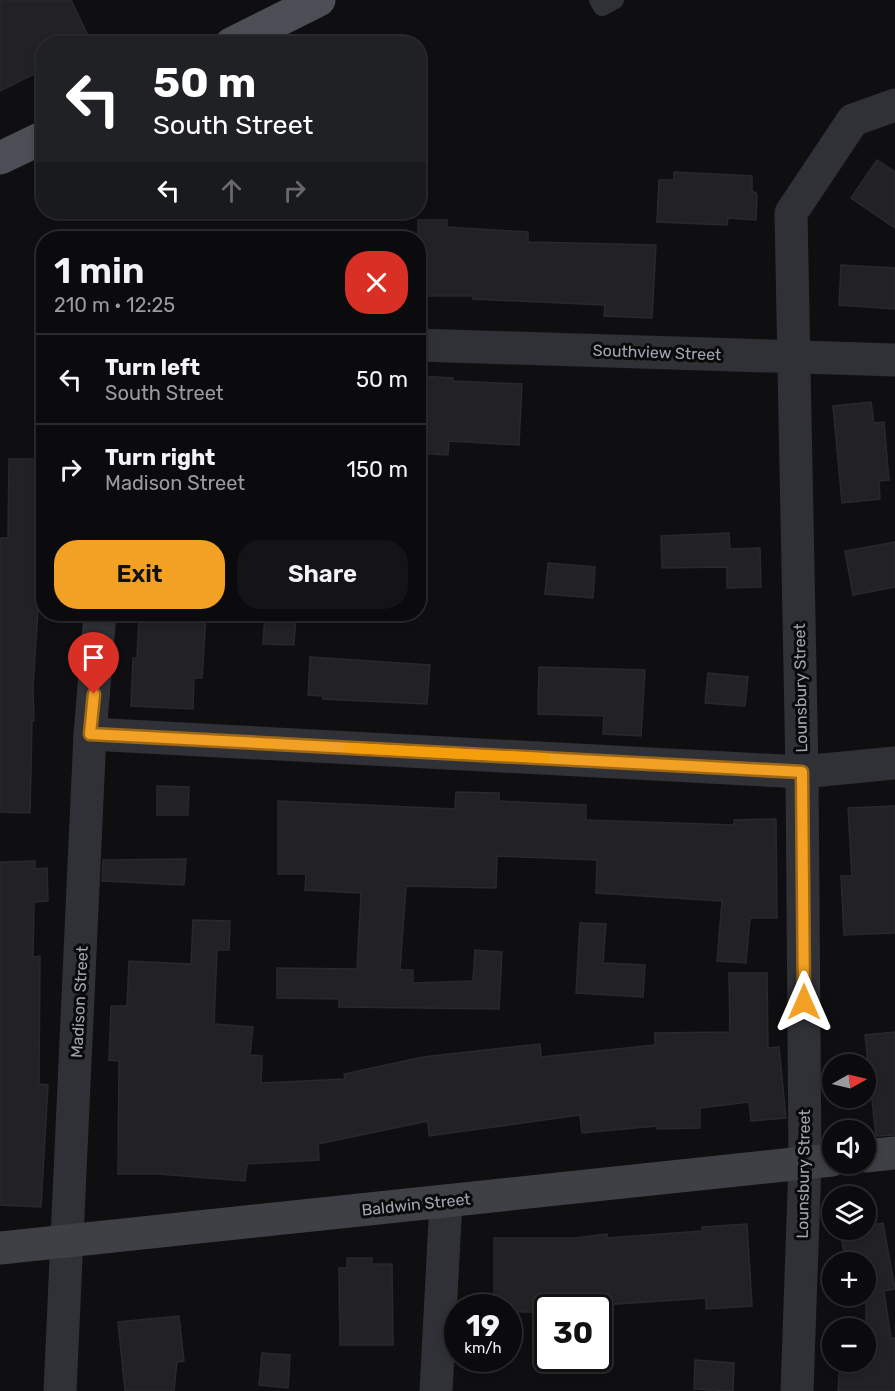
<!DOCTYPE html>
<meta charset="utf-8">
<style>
body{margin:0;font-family:Rubik,sans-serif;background:#141416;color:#f1f3f6;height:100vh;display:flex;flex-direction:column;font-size:22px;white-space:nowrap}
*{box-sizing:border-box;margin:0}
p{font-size:20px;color:#9a9b9d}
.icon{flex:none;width:33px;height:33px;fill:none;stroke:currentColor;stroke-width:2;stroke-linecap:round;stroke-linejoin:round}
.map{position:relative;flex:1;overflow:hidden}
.side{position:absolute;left:36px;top:231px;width:390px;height:390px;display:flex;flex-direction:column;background:#0b0b0d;border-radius:24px;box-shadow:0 3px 9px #0003,0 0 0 2px #2b2b2e}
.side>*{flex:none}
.banner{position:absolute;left:36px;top:36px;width:390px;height:183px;border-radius:24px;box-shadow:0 3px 9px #0003,0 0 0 2px #2b2b2e;background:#202124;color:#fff;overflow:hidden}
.needle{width:39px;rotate:82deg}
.buttons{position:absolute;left:822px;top:1054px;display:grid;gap:12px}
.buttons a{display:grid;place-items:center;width:54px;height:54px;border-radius:50%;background:#0b0b0d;box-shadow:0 3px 9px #0003,0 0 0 2px #2b2b2e;font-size:30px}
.speed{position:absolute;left:444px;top:1294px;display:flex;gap:12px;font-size:30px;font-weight:700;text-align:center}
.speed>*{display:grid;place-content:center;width:78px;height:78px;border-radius:50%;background:#0b0b0d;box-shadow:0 3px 9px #0003,0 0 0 2px #2b2b2e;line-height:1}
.speed small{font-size:15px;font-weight:400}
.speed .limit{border:3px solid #111;border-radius:9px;background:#fff;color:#111}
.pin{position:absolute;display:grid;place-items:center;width:51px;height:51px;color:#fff;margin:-62px -26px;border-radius:50% 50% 50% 0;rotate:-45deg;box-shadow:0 0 6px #0007}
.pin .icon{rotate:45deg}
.me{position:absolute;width:66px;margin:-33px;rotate:0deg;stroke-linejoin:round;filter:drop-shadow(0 0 4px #0008)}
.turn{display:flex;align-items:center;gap:21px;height:126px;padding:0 18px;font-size:27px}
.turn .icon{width:78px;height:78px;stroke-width:2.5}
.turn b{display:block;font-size:42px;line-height:51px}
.lanes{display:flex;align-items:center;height:57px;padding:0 18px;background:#0003;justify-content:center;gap:30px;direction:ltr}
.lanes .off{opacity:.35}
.round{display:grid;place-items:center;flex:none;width:63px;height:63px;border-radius:24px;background:#141416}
.overview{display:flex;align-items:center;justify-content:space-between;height:102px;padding:0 18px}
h1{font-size:36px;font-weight:600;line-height:45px}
.primary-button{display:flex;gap:12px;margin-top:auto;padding:12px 18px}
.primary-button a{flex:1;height:69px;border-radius:24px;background:#f3a124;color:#111;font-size:24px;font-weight:600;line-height:69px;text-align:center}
.primary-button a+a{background:#141416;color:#f1f3f6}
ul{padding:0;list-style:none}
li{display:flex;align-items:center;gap:18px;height:90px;padding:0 18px;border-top:2px solid #2b2b2e}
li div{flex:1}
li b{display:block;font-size:22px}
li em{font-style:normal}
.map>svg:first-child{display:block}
.building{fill:#222225;stroke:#29292d;stroke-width:1.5}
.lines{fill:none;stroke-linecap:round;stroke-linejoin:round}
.lane{stroke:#303136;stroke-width:18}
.street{stroke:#303136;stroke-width:33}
.secondary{stroke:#3e4046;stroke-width:33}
.primary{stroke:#4c4e55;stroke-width:33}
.route-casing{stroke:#9e6917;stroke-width:15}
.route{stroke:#f3a124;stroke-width:10}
.slow{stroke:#f59e0b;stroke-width:10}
.labels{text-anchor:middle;stroke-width:6;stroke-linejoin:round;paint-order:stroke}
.street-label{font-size:16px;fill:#a0a6b2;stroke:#0a0a0b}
</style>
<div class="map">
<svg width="895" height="1391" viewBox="0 0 895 1391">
<rect width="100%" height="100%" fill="#0f0f11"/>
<!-- building -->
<g class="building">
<path d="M 0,0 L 71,0 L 92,44 L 44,44 L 44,69 L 0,91 Z"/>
<path d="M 877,160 L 895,172 L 895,228 L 851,198 Z"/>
<path d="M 674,172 L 752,176 L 752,191 L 757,194 L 756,220 L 728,218 L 727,225 L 657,222 L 659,180 L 674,180 Z"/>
<path d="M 418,220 L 447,220 L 447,227 L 528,232 L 528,242 L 656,245 L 652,318 L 604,316 L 605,305 L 473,299 L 474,296 L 418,296 Z"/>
<path d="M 841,265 L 895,268 L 895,309 L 839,305 Z"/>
<path d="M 418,376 L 453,378 L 453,381 L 522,384 L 519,445 L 449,441 L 448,455 L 418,453 Z"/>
<path d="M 871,402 L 874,423 L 884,422 L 889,480 L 879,481 L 880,499 L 842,503 L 833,406 Z"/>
<path d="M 9,459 L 44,459 L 44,517 L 33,687 L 34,721 L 32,721 L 30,813 L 0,812 L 0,538 L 8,538 Z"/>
<path d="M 729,533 L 730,549 L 760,548 L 761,587 L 727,588 L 727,567 L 662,568 L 661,536 Z"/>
<path d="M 895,542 L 895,587 L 853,595 L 845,551 Z"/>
<path d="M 548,563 L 595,567 L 593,598 L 545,594 Z"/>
<path d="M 139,614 L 206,614 L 202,678 L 194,678 L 193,709 L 131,706 L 133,658 L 137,658 Z"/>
<path d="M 265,614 L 296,614 L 294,645 L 263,644 Z"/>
<path d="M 310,657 L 430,665 L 427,704 L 323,699 L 323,696 L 308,695 Z"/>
<path d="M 539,667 L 645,670 L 641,736 L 603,734 L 604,716 L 538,714 Z"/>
<path d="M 708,673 L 748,677 L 745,706 L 705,703 Z"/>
<path d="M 157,786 L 189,787 L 188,815 L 157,815 Z"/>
<path d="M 456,792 L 499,793 L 499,801 L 586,805 L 586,820 L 734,825 L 734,820 L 776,819 L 777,918 L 750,918 L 746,963 L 717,961 L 722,901 L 596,893 L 597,860 L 497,856 L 496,888 L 406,886 L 400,970 L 413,970 L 413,983 L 473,981 L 475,950 L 502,952 L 499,1009 L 339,1007 L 339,999 L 277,998 L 277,968 L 357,969 L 361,893 L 305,890 L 306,874 L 278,874 L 278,801 L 455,809 Z"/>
<path d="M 895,806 L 895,933 L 844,935 L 841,876 L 852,876 L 848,808 Z"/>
<path d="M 186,859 L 184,885 L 102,881 L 103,860 Z"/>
<path d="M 35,861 L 35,869 L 47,868 L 48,901 L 34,902 L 33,957 L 40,956 L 39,1084 L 48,1085 L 41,1207 L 0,1205 L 0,862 Z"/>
<path d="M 193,920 L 230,921 L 229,950 L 217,950 L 214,1024 L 253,1027 L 250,1055 L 262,1056 L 261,1083 L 345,1079 L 344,1074 L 423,1057 L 540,1044 L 541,1057 L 655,1045 L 655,1033 L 730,1032 L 729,973 L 767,973 L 768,1048 L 779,1047 L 786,1118 L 751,1121 L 749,1102 L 700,1108 L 700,1128 L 657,1129 L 657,1126 L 582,1133 L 580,1115 L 429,1136 L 428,1121 L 318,1144 L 319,1160 L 247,1164 L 245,1181 L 159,1174 L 118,1174 L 119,1061 L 109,1060 L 111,1006 L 127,1006 L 129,961 L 191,964 Z"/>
<path d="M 580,923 L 606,924 L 603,963 L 645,965 L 643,997 L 576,993 Z"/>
<path d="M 895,1032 L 895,1135 L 876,1136 L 865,1035 Z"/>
<path d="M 883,1223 L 895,1289 L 884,1291 L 891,1338 L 895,1338 L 895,1391 L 838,1391 L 840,1362 L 866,1362 L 866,1302 L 853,1304 L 852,1296 L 866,1296 L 866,1263 L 846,1263 L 840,1231 L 866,1230 L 866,1226 Z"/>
<path d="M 747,1224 L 752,1306 L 706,1309 L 706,1298 L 602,1305 L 603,1308 L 535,1308 L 535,1312 L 508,1312 L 508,1308 L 494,1308 L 494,1238 L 575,1238 L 607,1234 L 607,1238 L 702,1231 L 702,1227 Z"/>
<path d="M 347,1258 L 372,1258 L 372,1264 L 392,1264 L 393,1345 L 340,1345 L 339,1268 L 347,1268 Z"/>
<path d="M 179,1316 L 184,1361 L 177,1362 L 174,1391 L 125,1391 L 118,1322 Z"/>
<path d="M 262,1353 L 290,1355 L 288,1388 L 259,1385 Z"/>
<path d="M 695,1360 L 734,1363 L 733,1391 L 694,1389 Z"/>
</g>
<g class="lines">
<!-- lane -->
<path class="lane" d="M 598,0 L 602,7 L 615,0"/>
<!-- street -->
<g class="street">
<path d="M 418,345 L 895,360"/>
<path d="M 90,734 L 802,772 L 895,763"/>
<path d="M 60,1391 L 90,734 L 100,614"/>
<path d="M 436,1391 L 446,1201"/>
<path d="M 797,1391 L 805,1163 L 802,772 L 791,213 L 853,120 L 895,105"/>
</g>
<!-- secondary -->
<g class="secondary">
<path d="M 866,1156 L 895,1153"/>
<path d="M 0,1248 L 832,1160"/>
</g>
<!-- primary -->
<g class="primary">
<path d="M 231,44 L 319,0"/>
<path d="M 0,158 L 44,137"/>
</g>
</g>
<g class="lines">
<!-- route casing -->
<g class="route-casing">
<path id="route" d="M 94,694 L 90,734 L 802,772 L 804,1002"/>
</g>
<!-- route -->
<use href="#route" class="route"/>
<!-- slow -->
<path class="slow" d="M 349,748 L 545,758"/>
</g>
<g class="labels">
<!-- street labels -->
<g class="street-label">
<text transform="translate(657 352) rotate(2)" y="6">Southview Street</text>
<text transform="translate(800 688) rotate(-91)" y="6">Lounsbury Street</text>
<text transform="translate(79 1002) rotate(-87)" y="6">Madison Street</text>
<text transform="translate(803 1174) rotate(-89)" y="6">Lounsbury Street</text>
<text transform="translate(416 1204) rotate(-6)" y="6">Baldwin Street</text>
</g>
</g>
</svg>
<div class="buttons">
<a><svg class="needle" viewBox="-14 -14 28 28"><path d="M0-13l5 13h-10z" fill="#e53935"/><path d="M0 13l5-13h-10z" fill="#9a9b9d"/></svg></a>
<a><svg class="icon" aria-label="sound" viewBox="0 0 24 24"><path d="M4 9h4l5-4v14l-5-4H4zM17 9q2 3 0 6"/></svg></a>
<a><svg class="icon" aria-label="layers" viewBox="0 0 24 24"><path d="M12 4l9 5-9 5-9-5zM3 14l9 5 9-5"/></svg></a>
<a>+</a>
<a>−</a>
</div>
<div class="speed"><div>19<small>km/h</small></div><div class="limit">30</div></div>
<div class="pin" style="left:94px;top:694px;background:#d93025"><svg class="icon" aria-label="arrive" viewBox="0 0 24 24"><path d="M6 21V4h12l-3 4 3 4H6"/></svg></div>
<svg class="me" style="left:804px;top:1002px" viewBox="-20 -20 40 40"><path d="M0-17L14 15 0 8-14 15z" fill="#f3a124" stroke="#fff" stroke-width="4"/></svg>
<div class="banner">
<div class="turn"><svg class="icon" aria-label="left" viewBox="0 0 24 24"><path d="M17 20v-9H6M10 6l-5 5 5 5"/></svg><div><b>50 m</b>South Street</div></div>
<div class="lanes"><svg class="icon" aria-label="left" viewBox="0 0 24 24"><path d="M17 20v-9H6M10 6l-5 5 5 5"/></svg><svg class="icon off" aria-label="ahead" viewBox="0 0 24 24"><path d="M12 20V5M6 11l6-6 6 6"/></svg><svg class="icon off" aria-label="right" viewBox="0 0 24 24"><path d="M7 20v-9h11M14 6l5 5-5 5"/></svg></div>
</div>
<section class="side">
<div class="overview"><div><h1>1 min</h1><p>210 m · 12:25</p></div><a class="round" style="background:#d93025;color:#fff"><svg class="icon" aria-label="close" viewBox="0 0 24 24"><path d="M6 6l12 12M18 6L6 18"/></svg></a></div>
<ul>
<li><svg class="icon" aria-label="left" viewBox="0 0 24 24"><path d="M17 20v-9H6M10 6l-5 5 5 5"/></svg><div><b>Turn left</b><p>South Street</p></div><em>50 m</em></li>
<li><svg class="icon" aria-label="right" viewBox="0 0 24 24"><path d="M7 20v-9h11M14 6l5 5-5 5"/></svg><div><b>Turn right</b><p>Madison Street</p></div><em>150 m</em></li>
</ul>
<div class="primary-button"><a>Exit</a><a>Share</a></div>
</section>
</div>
